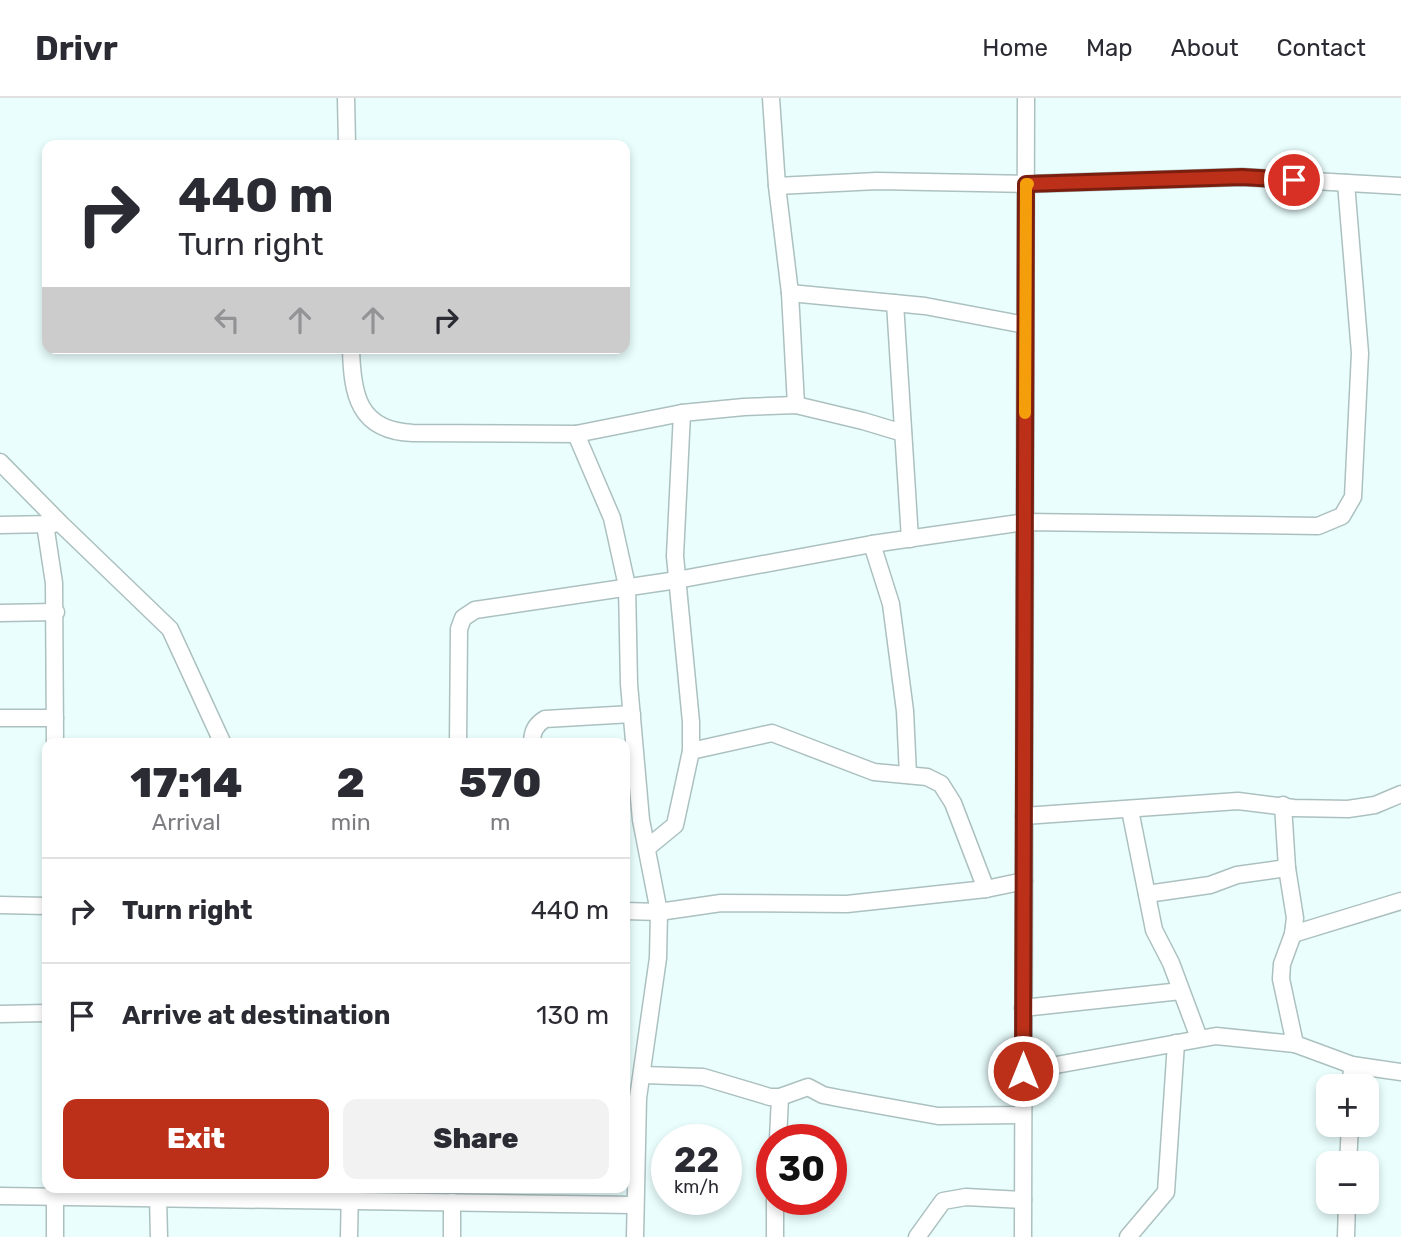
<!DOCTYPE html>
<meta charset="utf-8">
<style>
body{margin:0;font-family:Rubik,sans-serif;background:#f2f2f3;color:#2b2b33;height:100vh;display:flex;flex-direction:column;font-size:26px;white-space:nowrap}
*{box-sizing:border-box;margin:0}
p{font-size:23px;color:#7c7c81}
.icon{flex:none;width:38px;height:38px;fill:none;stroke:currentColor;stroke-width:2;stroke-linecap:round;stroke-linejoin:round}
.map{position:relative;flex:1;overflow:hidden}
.details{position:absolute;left:42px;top:640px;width:588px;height:455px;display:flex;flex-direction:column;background:#fff;border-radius:14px;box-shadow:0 4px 10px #0003}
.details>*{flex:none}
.banner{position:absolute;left:42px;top:42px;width:588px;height:214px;border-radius:14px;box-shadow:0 4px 10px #0003;background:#fff;color:#2b2b33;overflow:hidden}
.buttons{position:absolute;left:1316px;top:976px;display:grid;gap:14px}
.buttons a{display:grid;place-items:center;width:63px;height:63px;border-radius:14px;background:#fff;box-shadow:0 4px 10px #0003;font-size:35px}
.speed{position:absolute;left:651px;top:1026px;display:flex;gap:14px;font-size:35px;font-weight:700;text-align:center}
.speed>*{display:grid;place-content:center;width:91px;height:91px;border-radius:50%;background:#fff;box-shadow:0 4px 10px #0003;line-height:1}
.speed small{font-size:18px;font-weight:400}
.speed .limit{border:10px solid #d22;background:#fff;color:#111}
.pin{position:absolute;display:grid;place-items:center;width:60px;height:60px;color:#fff;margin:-30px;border:4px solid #fff;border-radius:50%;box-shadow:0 2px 7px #0007}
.me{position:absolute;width:77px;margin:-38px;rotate:0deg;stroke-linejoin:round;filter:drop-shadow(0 0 5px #0008)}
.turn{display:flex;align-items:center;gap:24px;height:147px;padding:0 21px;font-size:32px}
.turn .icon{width:91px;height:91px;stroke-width:2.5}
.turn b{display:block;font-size:49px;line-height:60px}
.lanes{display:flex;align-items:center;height:66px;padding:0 21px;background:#0003;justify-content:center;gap:35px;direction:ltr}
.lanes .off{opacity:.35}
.eta{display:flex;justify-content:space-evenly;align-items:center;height:119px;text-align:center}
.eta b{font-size:42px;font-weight:800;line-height:49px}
.cta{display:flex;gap:14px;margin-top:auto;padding:14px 21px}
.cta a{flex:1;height:80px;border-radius:14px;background:#bc3019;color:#fff;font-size:28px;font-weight:800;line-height:80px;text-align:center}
.cta a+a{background:#f2f2f3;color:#2b2b33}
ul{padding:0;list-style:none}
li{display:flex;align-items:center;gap:21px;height:105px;padding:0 21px;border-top:2px solid #e1e1e2}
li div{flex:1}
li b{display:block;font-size:26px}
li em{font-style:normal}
header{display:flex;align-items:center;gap:42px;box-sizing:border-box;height:98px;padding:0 35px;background:#fff;border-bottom:2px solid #e1e1e2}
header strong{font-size:33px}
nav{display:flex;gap:38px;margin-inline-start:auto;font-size:24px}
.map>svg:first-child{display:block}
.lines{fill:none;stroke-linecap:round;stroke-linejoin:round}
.minor-casing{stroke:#adc0c0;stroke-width:19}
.minor{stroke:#fff;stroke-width:16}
.route-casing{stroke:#7a1f10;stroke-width:18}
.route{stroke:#bc3019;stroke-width:12}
.slow{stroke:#f59e0b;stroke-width:12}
</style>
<header>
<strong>Drivr</strong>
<nav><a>Home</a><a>Map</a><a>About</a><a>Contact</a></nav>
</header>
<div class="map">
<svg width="1401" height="1139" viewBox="0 0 1401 1139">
<rect width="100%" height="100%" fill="#eafefe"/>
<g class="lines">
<!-- minor casing -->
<g class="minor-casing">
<g id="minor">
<path d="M 346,0 L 347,47"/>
<path d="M 771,0 L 777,88 L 790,195 L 796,307"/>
<path d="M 777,88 L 877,83 L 1026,86 L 1242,79 L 1401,88"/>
<path d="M 790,195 L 925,208 L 1025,227"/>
<path d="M 895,205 L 910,441"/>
<path d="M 351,250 C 352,296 358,333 413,335 L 576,336 L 612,420 L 627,488 L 629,586 L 641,722 L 659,814 L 658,860 L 638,1000 L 635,1139"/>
<path d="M 576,336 L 682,315 L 744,309 L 796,307 L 863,323 L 903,335"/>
<path d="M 0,364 L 60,425 L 170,531 L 223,646"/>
<path d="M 45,426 L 54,485 L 55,646"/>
<path d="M 0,427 L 54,426"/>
<path d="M 872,446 L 891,506 L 905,613 L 908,677"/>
<path d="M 0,515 L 56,514"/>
<path d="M 0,620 L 55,620"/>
<path d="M 458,646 L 459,531 L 463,520 L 475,512 L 677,482 L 872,446 L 1025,424 L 1318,428 L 1342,418 L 1353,399 L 1360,255 L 1346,85"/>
<path d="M 532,646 C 532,634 535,627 545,621 L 632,616"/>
<path d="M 691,653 L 772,635 L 874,674 L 927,679 L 941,686 L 953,705 L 986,791"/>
<path d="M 1283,707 L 1287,770 L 1295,820 L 1293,836 L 1282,866 L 1281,881 L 1295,946"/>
<path d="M 1130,712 L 1154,832 L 1171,865 L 1199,940"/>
<path d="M 1024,718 L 1238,703 L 1294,710 L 1348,711 L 1375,707 L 1401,696"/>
<path d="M 647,750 L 675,727 L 691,653 L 691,624 L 675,458 L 682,315"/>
<path d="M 1147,796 L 1210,787 L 1237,777 L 1287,770"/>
<path d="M 0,807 L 47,808"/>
<path d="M 625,813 L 659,814 L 721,805 L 847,806 L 986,791 L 1024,783"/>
<path d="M 1293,836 L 1401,803"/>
<path d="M 1023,910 L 1181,893"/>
<path d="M 0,916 L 47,915"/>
<path d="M 1023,973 L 1216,938 L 1295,946 L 1352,967 L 1401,974"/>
<path d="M 643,977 L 703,979 L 770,999 L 780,999 L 808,989 L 823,997 L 838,1000 L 938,1018 L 1023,1017"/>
<path d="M 1351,989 L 1352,967"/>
<path d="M 778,1041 L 780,999"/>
<path d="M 1348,1066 L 1350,1027"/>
<path d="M 0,1098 L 634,1107"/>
<path d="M 158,1099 L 159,1139"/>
<path d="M 55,1139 L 55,1090"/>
<path d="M 349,1139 L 350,1090"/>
<path d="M 452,1139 L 452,1104"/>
<path d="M 775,1139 L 775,1101"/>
<path d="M 917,1139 L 943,1103 L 966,1099 L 1023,1102"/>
<path d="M 1023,1139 L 1026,0"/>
<path d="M 1128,1139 L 1166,1094 L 1176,945"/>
<path d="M 1346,1139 L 1347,1104"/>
</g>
</g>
<!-- minor -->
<use href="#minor" class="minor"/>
</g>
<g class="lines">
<!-- route casing -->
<g class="route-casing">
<path id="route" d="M 1023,973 L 1026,86 L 1242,79 L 1294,82"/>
</g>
<!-- route -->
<use href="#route" class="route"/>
<!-- slow -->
<path class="slow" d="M 1025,315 L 1026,86 L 1028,86"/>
</g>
</svg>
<div class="buttons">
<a>+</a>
<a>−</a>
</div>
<div class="speed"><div>22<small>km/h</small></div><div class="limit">30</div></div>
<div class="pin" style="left:1294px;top:82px;background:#d93025"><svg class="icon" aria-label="arrive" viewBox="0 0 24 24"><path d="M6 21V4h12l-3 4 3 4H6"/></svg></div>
<svg class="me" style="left:1023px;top:973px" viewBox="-20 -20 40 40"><circle r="17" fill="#bc3019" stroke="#fff" stroke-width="3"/><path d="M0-11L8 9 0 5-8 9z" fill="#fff"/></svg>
<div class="banner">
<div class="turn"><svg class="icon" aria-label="right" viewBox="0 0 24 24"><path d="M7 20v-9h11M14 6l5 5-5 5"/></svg><div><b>440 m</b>Turn right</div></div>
<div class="lanes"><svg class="icon off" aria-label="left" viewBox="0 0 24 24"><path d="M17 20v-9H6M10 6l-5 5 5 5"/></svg><svg class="icon off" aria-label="ahead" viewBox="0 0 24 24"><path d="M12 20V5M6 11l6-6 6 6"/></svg><svg class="icon off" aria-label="ahead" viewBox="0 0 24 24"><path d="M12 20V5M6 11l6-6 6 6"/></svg><svg class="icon" aria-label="right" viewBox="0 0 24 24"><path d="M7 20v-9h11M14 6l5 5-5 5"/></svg></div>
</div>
<section class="details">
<div class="eta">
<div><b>17:14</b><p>Arrival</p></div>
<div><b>2</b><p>min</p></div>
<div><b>570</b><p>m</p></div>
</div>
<ul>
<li><svg class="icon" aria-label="right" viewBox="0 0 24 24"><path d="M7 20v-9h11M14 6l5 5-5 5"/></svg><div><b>Turn right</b></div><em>440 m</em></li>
<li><svg class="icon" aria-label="arrive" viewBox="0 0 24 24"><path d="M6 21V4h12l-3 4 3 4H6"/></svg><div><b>Arrive at destination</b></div><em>130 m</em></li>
</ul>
<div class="cta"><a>Exit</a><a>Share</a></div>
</section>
</div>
